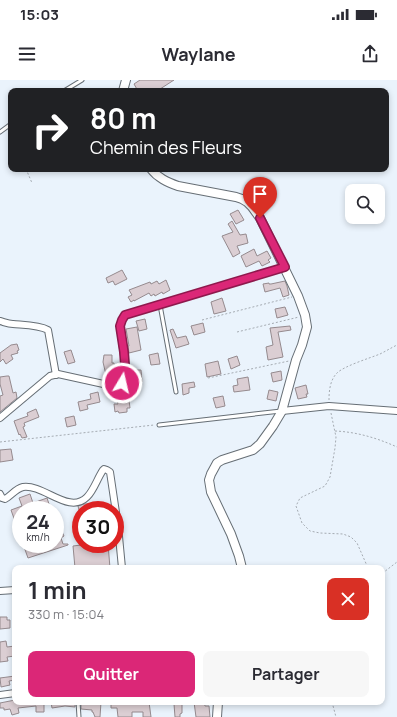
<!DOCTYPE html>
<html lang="fr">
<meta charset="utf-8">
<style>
body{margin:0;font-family:Manrope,sans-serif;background:#f7f7f7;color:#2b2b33;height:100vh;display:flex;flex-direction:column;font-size:15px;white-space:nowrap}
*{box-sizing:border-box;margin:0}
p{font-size:13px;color:#7c7c81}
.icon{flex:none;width:22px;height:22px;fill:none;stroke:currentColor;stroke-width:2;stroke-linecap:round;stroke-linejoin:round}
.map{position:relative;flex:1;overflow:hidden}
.drawer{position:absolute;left:12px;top:485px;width:373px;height:140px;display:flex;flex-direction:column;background:#fff;border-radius:8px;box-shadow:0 2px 6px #0003}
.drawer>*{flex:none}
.guide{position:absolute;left:8px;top:8px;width:381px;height:84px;border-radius:8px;box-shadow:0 2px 6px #0003;background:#202124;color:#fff;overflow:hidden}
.buttons{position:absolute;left:345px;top:104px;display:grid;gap:8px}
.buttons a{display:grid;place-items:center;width:40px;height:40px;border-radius:8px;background:#fff;box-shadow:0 2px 6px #0003;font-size:20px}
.speed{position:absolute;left:12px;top:421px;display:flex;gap:8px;font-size:20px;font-weight:700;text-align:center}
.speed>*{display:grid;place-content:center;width:52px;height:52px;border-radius:50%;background:#fff;box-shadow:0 2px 6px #0003;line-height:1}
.speed small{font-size:10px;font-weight:400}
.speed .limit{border:6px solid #d22;background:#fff;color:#111}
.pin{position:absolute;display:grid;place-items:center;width:34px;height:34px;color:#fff;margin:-41px -17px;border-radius:50% 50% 50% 0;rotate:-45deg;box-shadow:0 0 4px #0007}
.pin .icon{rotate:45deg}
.me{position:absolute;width:44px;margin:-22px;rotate:9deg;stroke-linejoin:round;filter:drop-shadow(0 0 3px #0008)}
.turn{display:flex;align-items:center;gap:14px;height:84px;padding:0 16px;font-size:18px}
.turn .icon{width:52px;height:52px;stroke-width:2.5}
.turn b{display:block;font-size:28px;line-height:34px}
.round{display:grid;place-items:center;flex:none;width:42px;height:42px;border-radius:8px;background:#f7f7f7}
.headline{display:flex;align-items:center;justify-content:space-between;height:68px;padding:0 16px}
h1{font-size:24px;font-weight:700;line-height:30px}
.primary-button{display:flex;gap:8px;margin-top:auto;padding:8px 16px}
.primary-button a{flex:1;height:46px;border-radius:8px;background:#db2777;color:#fff;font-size:16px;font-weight:700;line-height:46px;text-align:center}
.primary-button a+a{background:#f7f7f7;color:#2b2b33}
.status{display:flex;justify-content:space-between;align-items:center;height:28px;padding:0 20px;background:#fff;direction:ltr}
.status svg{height:11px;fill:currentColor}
header{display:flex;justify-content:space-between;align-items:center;height:52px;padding:0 16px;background:#fff;font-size:18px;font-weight:700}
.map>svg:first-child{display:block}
.building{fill:#dbced3;stroke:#958a8e}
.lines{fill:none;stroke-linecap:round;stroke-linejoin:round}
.service-casing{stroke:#666e75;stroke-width:5}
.minor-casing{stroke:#666e75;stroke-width:8}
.tertiary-casing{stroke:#666e75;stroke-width:10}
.path{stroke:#a5abb2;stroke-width:1;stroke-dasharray:2 2;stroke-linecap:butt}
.service{stroke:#fff;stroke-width:3}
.minor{stroke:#fff;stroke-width:6}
.tertiary{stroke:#fff;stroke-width:8}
.route-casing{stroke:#8e194d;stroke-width:10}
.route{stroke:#db2777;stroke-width:7}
</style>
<div class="status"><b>15:03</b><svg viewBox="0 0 49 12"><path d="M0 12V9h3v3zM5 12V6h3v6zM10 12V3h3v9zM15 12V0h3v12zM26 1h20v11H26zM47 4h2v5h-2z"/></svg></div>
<header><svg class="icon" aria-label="menu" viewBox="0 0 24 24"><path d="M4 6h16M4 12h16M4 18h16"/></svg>Waylane<svg class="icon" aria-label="share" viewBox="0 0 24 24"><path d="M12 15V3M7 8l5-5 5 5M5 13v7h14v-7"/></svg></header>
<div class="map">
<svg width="397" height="637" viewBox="0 0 397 637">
<rect width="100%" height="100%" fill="#eaf3fc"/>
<!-- building -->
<g class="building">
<path d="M 140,0 L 174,0 L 157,11 L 138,11 L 134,4 Z"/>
<path d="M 238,130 L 244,140 L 236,144 L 230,134 Z"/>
<path d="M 232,141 L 240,155 L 246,154 L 248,163 L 237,166 L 240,173 L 233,177 L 232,175 L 222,156 L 233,152 L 228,144 Z"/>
<path d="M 254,169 L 257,176 L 267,171 L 271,178 L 268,180 L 270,182 L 262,186 L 259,181 L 246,187 L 241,176 Z"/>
<path d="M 122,190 L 127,199 L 115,205 L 113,201 L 108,203 L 106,198 Z"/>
<path d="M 166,200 L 170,210 L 163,214 L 162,212 L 155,216 L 154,214 L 151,216 L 149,213 L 134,221 L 134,220 L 131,222 L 128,217 L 132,215 L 129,210 L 150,202 L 151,204 L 157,201 L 159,204 Z"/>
<path d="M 285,201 L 287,206 L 289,215 L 283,217 L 280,208 L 265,212 L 263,204 L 269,203 L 269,204 L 271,204 Z"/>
<path d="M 222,218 L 226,231 L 214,234 L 211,222 Z"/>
<path d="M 285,227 L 288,235 L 277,238 L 275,229 Z"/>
<path d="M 145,239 L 147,249 L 139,251 L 136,241 Z"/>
<path d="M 203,243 L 205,252 L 194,255 L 191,246 Z"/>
<path d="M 290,246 L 291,250 L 278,252 L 283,277 L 268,280 L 266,267 L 273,265 L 270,248 Z"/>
<path d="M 137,247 L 141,270 L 129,273 L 128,266 L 129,266 L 126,249 Z"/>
<path d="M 173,249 L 177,258 L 186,256 L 189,264 L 176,268 L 170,250 Z"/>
<path d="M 17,264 L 19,270 L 17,271 L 18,273 L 11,275 L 13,279 L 6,284 L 3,279 L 0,282 L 0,273 L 11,265 Z"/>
<path d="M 71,270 L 75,282 L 68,284 L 64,272 Z"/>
<path d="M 158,273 L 160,284 L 151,285 L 149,275 Z"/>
<path d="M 104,275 L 112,275 L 112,283 L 114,283 L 115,291 L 112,292 L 112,294 L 106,295 L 103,282 Z"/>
<path d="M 237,276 L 240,285 L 231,289 L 228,279 Z"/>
<path d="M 218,281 L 221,294 L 207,297 L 205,284 Z"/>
<path d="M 132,290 L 141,290 L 142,302 L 131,302 Z"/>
<path d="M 281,291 L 282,300 L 273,302 L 271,293 Z"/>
<path d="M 7,296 L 9,296 L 13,313 L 16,312 L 17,318 L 0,332 L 0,316 L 3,315 L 0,304 L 0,297 Z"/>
<path d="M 248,297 L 250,310 L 234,312 L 233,306 L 238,305 L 237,299 Z"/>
<path d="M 194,302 L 195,307 L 189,308 L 189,313 L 183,315 L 182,304 Z"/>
<path d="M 306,305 L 308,314 L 306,314 L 307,317 L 298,319 L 295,308 Z"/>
<path d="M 269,310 L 278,312 L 276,321 L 267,319 Z"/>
<path d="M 98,312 L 100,322 L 87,325 L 88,329 L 80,331 L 78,322 L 91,319 L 90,314 Z"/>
<path d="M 223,316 L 225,326 L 216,328 L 213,318 Z"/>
<path d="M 129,320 L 130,328 L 127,328 L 127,332 L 119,333 L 118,331 L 115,332 L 114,324 L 118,324 L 117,321 Z"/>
<path d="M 36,329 L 39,337 L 24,343 L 25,346 L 23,347 L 27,357 L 22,358 L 20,354 L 19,355 L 14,341 L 28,336 L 27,333 Z"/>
<path d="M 74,336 L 76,345 L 67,347 L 65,338 Z"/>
<path d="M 11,369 L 13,380 L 0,382 L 0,370 Z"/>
<path d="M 30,414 L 33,423 L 47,418 L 51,430 L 21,430 L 21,455 L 20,455 L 11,430 L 22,426 L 19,418 Z"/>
<path d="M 104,423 L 105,430 L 79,430 L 78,426 L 84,424 Z"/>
<path d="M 61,450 L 64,456 L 61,458 L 63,464 L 68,464 L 68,465 L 28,478 L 23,464 L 55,464 L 55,452 Z"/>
<path d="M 81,464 L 108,464 L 110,488 L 75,488 L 73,466 L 81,465 Z"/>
<path d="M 0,537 L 7,537 L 7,540 L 10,540 L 10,548 L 0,549 Z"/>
<path d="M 6,561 L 7,567 L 15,566 L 15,576 L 7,577 L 8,581 L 0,582 L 0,562 Z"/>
<path d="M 15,596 L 15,600 L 9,601 L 10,605 L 1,607 L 0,598 Z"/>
<path d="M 15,620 L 15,622 L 44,622 L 44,632 L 36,632 L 36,626 L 18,628 L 19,633 L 12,635 L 10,629 L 4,630 L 4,628 L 0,628 L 0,623 Z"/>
<path d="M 51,622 L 75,622 L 75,627 L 65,626 L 52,628 Z"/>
<path d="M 81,622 L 93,623 L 93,622 L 101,622 L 100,637 L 95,637 L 93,632 L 92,632 L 92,630 L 81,629 Z"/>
<path d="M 111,622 L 140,623 L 140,622 L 149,622 L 151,637 L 143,637 L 143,632 L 132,632 L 132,637 L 118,637 L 117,628 L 111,628 Z"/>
<path d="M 194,622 L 204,622 L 205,626 L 209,626 L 210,637 L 196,637 Z"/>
<path d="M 182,623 L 182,633 L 180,634 L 180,637 L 175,637 L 174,624 Z"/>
</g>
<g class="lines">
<!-- service casing -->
<g class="service-casing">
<g id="service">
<path d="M 64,11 L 82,0"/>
<path d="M 0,52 L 11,44"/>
<path d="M 160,225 L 176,312"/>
<path d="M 159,345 L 281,331"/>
<path d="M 78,622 L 79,637"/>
</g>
</g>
<!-- minor casing -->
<g class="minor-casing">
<g id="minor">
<path d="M 0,241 C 4,242 8,244 13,244 C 23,245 39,245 48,250 L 56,295"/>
<path d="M 282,331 L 329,326 L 397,331"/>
<path d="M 0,338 L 50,296 L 58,294 L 108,305 L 122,303 L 127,298 L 120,247 L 122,240 L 125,235 L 285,187"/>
<path d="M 0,414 L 2,418 L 5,419 C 11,416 15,409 23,407 C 44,404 69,435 87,417 C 94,410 97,399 103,390 L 104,389 L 107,390 L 110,392 L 118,446 L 122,488"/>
<path d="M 0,511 L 15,510"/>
<path d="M 0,615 L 15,613"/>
</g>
</g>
<!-- tertiary casing -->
<g class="tertiary-casing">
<g id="tertiary">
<path d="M 123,11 L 126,0"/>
<path d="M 151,89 C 158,98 167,102 178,106 L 236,117 L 242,119 L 247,122 L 252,127 L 260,138 L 298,216 L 305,235 L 307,247 L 302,265 L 296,280 L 282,331 L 273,346 L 260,364 L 253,370 L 222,380 L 217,383 L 211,394 L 209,400 L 211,412 L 231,454 L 239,476 L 242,488"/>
<path d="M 217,637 L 218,622"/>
</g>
</g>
<!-- path -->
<g class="path">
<path d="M 10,51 L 11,54"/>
<path d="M 26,89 L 32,103"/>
<path d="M 202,240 L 292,217"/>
<path d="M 237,252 L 299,237"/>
<path d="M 208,298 L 289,281"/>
<path d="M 329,320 C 329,311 330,300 337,293 C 344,286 370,278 380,274 C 386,271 391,268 397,265"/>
<path d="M 331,333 L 336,357 L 335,368 L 330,397 L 325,406 L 300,418 L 296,426 L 302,443 L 310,451 L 320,453 L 343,454 L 351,457 L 357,463 L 368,488"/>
<path d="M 335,351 C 357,352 377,358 397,367"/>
<path d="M 0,362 L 154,345"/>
<path d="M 382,493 L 384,492 L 397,482"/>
<path d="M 332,622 L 336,637"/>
</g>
<!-- service -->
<use href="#service" class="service"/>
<!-- minor -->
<use href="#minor" class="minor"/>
<!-- tertiary -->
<use href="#tertiary" class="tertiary"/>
</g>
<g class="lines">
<!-- route casing -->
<g class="route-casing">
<path id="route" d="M 122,303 L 126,298 L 124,272 L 120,246 L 122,240 L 125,235 L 285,187 L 260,138"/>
</g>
<!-- route -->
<use href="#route" class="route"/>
</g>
</svg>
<div class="buttons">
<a><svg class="icon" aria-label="search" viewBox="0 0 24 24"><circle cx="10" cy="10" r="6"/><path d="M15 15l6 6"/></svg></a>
</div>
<div class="speed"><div>24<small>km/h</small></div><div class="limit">30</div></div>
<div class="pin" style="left:260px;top:138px;background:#d93025"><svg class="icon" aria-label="arrive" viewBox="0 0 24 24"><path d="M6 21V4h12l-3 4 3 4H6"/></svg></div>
<svg class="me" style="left:122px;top:303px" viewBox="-20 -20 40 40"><circle r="17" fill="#db2777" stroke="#fff" stroke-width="3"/><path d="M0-11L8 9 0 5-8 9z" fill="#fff"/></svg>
<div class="guide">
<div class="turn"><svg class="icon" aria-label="right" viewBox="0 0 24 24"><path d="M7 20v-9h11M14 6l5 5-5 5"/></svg><div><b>80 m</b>Chemin des Fleurs</div></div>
</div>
<section class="drawer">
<div class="headline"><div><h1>1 min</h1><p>330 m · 15:04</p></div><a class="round" style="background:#d93025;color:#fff"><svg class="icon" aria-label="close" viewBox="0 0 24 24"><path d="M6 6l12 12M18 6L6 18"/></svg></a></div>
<div class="primary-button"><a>Quitter</a><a>Partager</a></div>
</section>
</div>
